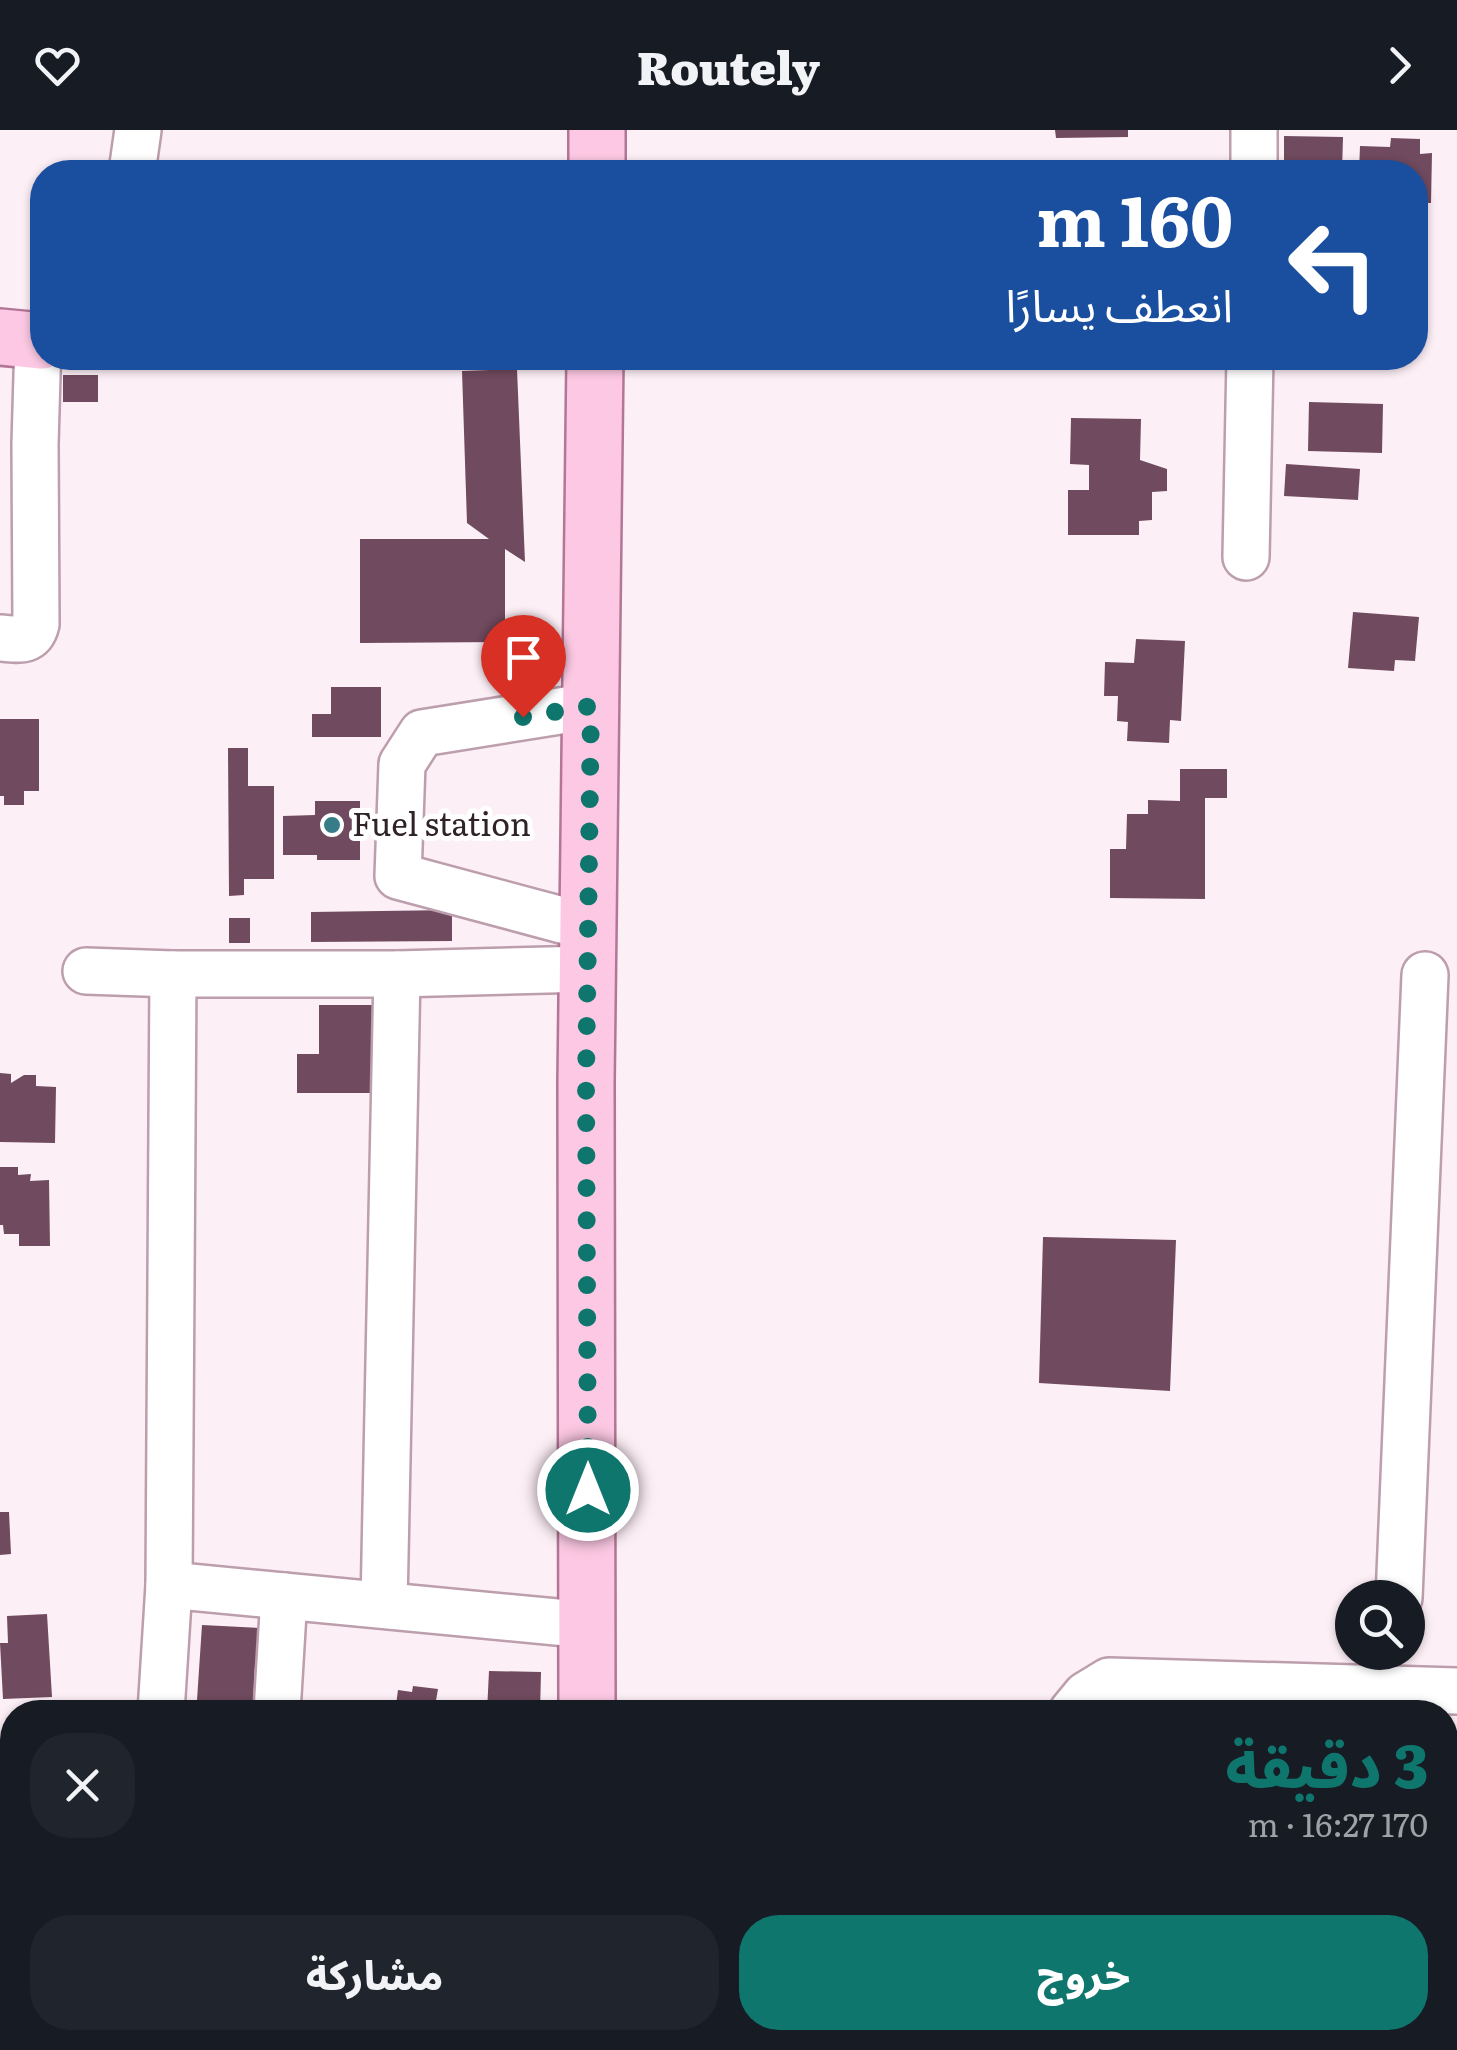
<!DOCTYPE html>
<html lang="ar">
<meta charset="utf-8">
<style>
body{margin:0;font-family:Literata,"Noto Sans Arabic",serif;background:#20242c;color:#f1f3f6;direction:rtl;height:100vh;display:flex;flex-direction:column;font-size:38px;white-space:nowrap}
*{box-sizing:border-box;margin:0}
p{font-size:32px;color:#9ea1a6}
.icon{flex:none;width:55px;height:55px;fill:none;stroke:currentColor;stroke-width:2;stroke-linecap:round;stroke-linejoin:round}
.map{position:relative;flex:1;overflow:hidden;direction:ltr}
.side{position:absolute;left:0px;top:1570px;width:1458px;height:350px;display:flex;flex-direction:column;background:#171b24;border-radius:40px 40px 0 0;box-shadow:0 2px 8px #0004;direction:rtl}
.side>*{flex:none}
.hud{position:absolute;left:30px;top:30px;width:1398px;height:210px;border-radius:40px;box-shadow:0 2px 8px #0004;direction:rtl;background:#1a4fa0;color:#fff;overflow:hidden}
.controls{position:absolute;left:1335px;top:1450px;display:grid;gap:20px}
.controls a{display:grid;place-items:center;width:90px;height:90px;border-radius:50%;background:#171b24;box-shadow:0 2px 8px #0004;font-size:50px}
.pin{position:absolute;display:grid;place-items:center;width:85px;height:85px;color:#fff;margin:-102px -42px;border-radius:50% 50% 50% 0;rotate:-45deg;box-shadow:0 0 10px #0007}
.pin .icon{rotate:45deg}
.me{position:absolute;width:110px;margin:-55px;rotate:0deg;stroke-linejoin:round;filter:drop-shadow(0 0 8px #0008)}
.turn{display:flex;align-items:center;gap:35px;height:210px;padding:0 30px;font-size:45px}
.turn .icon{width:130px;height:130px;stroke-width:2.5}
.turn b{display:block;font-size:70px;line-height:85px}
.round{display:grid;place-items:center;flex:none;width:105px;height:105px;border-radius:40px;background:#20242c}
.head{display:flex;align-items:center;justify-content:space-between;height:170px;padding:0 30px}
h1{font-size:60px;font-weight:800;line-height:75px;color:#0f766e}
.button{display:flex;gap:20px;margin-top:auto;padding:20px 30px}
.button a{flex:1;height:115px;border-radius:40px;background:#0f766e;color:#fff;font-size:40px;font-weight:800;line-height:115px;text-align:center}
.button a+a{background:#20242c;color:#f1f3f6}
header{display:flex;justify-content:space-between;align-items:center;height:130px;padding:0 30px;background:#171b24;font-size:45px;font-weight:800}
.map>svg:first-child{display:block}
.building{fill:#704a5e}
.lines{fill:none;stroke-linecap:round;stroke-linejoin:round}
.minor-casing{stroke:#bc9ead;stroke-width:50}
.major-casing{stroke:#b37696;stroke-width:60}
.minor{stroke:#fff;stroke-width:45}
.major{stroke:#fcc8e3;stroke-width:55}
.route{stroke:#0f766e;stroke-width:18;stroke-dasharray:0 32.4}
.poi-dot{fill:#377d89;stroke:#fff;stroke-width:4}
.labels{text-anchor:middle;stroke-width:10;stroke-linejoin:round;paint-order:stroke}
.poi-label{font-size:32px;fill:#2f2329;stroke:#fff;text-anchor:start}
</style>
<header><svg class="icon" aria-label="forward" viewBox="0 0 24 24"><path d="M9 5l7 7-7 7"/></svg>Routely<svg class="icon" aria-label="heart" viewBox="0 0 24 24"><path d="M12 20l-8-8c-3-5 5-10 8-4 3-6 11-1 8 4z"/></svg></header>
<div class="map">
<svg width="1457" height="1920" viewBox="0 0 1457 1920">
<rect width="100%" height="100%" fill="#fdeff6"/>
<!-- building -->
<g class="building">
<path d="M 1055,0 L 1128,0 L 1128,7 L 1056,8 Z"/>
<path d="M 1284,6 L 1343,7 L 1342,42 L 1284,42 Z"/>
<path d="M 1391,8 L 1420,9 L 1420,24 L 1432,23 L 1431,73 L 1415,73 L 1415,42 L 1359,42 L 1360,16 L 1390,17 Z"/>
<path d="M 517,239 L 525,432 L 505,419 L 505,512 L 360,513 L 360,409 L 489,409 L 467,393 L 462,241 Z"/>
<rect x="63" y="245" width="35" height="27"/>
<path d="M 1309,272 L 1383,274 L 1382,323 L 1308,321 Z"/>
<path d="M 1071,288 L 1141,289 L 1140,330 L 1167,339 L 1167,361 L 1152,362 L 1152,390 L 1139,391 L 1139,405 L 1068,405 L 1068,360 L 1089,360 L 1089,335 L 1070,334 Z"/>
<path d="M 1286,334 L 1360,339 L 1358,370 L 1284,366 Z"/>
<path d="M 1353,482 L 1419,487 L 1415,531 L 1395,530 L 1394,541 L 1348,538 Z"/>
<path d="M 1136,509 L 1185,511 L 1181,591 L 1170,590 L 1169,613 L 1127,611 L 1128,592 L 1117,591 L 1118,566 L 1104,566 L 1105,532 L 1134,533 Z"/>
<path d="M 331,557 L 381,557 L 381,607 L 312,607 L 312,584 L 331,584 Z"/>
<path d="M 0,589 L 39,589 L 39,661 L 24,661 L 24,675 L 4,675 L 4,666 L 0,666 Z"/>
<path d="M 228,618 L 248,618 L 248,656 L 274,656 L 274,749 L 244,749 L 244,765 L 229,766 Z"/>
<path d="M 1180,639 L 1227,639 L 1227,668 L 1205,668 L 1205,769 L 1110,768 L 1110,719 L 1126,719 L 1127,684 L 1148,684 L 1148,670 L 1180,671 Z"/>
<path d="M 315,671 L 360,671 L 360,730 L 317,730 L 317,725 L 283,725 L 283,686 L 315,685 Z"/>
<path d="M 452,780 L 452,811 L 311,812 L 311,782 Z"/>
<rect x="229" y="788" width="21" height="25"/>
<path d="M 319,875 L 378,875 L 378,963 L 297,963 L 297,924 L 319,924 Z"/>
<path d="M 0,943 L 11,944 L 11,953 L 24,945 L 36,945 L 36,956 L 56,957 L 55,1013 L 0,1012 Z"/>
<path d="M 0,1037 L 18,1037 L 18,1045 L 31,1044 L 30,1051 L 49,1050 L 50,1116 L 19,1116 L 19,1104 L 4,1104 L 3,1095 L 0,1095 Z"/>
<path d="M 1043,1107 L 1176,1110 L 1170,1261 L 1039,1253 Z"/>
<path d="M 0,1382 L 9,1382 L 11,1424 L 0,1425 Z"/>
<path d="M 47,1484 L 52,1567 L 3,1569 L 0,1513 L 8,1513 L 7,1486 Z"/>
<path d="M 202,1495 L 261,1498 L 267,1535 L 255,1535 L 253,1574 L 197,1570 Z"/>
<path d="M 489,1541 L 541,1542 L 540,1582 L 487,1582 Z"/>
<path d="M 413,1556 L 438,1559 L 434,1582 L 386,1582 L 388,1574 L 396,1575 L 398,1560 L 412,1562 Z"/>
<path d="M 12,1823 L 12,1881 L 0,1884 L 0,1825 Z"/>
</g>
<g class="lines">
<!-- minor casing -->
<g class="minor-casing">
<g id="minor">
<path d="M 132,42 L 138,0"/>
<path d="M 1254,42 L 1254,0"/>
<path d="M 1246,427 L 1250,228"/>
<path d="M 0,508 C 17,509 31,514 36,494 L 35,314 L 38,211"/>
<path d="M 588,797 L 398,746 L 402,634 L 422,603 L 591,576"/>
<path d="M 86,841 L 173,844"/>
<path d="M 1399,1468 L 1425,845"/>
<path d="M 384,1475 L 397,844"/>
<path d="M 588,1495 L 169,1455 L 173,844 L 397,844 L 588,839"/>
<path d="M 161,1582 L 169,1455"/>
<path d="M 277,1582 L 284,1466"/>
<path d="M 1072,1582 L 1086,1565 L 1109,1551 L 1457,1561"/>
<path d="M 1052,1908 L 1052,1920"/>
<path d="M 199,1920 L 199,1908"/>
</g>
</g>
<!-- major casing -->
<g class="major-casing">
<g id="major">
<path d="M 597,42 L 597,0"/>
<path d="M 0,207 L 42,211"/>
<path d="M 587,1582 L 586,953 L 595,228"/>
<path d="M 580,1920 L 581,1908"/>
</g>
</g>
<!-- minor -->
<use href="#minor" class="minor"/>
<!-- major -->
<use href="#major" class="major"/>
</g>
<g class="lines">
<!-- route -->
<path class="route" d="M 523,587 L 591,576 L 586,953 L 588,1360"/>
</g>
<!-- markers -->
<circle class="poi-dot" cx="332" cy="695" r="10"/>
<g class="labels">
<!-- poi labels -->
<g class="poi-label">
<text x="352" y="706">Fuel station</text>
</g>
</g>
</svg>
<div class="controls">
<a><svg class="icon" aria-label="search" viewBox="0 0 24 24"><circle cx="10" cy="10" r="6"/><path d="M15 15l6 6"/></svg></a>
</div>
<div class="pin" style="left:523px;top:587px;background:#d93025"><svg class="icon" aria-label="arrive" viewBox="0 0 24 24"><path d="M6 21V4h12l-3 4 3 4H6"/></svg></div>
<svg class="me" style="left:588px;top:1360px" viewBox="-20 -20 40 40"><circle r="17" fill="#0f766e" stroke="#fff" stroke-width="3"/><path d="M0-11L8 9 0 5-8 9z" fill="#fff"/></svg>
<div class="hud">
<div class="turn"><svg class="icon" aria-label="left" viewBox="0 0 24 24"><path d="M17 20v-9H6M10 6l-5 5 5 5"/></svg><div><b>160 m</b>انعطف يسارًا</div></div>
</div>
<section class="side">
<div class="head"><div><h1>3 دقيقة</h1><p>170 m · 16:27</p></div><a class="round"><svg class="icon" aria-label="close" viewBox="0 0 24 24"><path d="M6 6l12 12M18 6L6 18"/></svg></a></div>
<div class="button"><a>خروج</a><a>مشاركة</a></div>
</section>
</div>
